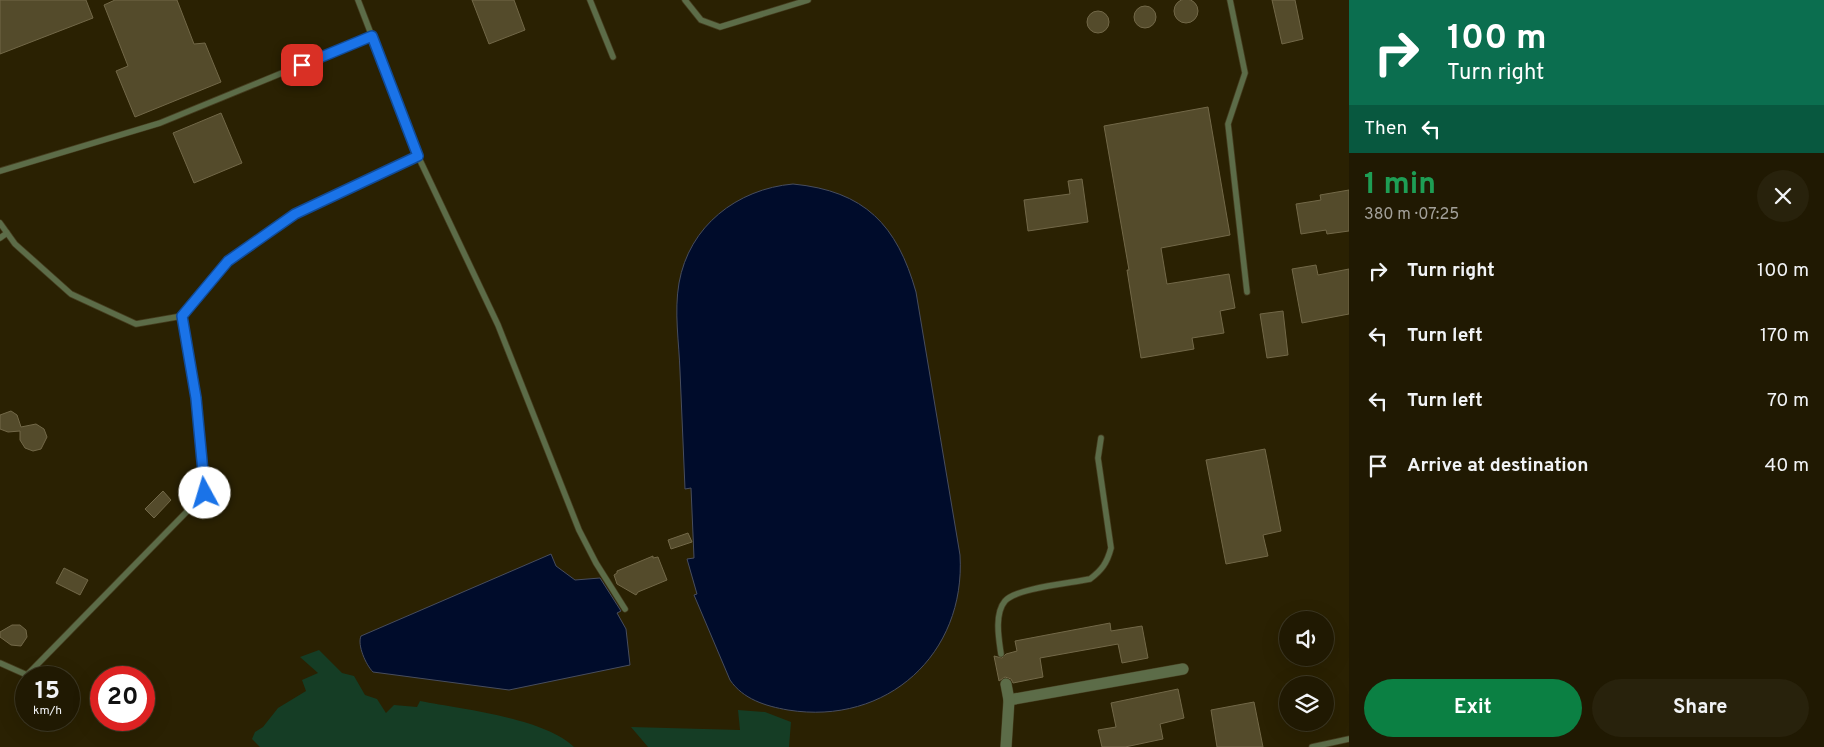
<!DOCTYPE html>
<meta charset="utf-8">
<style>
body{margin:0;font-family:Overpass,sans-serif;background:#28220c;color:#f1f3f6;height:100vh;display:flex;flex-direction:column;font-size:19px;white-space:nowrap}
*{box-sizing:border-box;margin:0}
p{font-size:16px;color:#a2a099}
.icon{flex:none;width:28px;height:28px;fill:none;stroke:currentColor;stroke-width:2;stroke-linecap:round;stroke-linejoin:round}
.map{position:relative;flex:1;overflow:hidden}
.details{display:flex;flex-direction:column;background:#201902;width:475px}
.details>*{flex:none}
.top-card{background:#0b6e4f;color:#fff;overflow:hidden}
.fabs{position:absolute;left:1279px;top:611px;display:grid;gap:10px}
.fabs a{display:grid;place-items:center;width:55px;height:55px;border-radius:50%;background:#201902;box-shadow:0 5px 20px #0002,0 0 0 1px #3d3824;font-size:25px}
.speed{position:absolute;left:15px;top:666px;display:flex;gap:10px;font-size:25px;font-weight:700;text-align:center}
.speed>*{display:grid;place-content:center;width:65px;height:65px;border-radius:50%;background:#201902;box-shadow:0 5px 20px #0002,0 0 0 1px #3d3824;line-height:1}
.speed small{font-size:12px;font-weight:400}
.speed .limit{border:8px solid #d22;background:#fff;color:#111}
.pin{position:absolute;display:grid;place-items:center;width:42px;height:42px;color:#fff;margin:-21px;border-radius:10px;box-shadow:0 2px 8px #0006}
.me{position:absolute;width:55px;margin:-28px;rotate:354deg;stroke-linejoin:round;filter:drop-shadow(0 0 4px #0008)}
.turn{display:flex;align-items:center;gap:18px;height:105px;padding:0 15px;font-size:22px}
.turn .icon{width:65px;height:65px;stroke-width:2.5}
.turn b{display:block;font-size:35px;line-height:42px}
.then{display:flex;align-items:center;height:48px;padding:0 15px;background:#0003;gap:10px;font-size:19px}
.round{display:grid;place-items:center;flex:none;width:52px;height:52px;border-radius:26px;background:#28220c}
.overview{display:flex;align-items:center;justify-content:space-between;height:85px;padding:0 15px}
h1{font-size:30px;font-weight:700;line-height:38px;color:#1e9e55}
.button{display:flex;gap:10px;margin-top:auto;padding:10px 15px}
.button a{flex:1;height:58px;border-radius:30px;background:#0b8043;color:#fff;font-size:20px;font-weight:700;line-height:58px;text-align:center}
.button a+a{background:#28220c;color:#f1f3f6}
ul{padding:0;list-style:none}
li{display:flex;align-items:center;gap:15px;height:65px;padding:0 15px}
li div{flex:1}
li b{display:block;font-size:19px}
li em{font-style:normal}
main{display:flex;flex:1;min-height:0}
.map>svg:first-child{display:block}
.green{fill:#153d25}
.water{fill:#000c2b;stroke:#474d5e}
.building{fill:#544b2b;stroke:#726848}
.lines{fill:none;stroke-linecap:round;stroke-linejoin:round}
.service-casing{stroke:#453d1f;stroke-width:7}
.minor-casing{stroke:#453d1f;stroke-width:12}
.service{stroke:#5c6c48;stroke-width:5.5}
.minor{stroke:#5c6c48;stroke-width:11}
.route-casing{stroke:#114b97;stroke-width:12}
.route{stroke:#1a73e8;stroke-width:9}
</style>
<main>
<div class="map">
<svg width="1349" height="747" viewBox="0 0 1349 747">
<rect width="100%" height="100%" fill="#2a2102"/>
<!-- green -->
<g class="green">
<path d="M 319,650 L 342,673 L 354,676 L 365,695 L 377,699 L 386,713 L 394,705 L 417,707 L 420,701 C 461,709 545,718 574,747 L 260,747 L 252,739 L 255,732 L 263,727 L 278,708 L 306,691 L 302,680 L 318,673 L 300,657 Z"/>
<path d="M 738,710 L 765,712 L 791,722 L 789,747 L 648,747 L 631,727 L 740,730 Z"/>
</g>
<!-- water -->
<g class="water">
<path d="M 793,184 C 865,191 897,225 916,292 L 960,555 C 966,654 887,726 788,710 C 765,706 743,699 730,680 L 694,595 L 697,594 L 687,559 L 694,558 L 691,488 L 685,489 C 683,450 682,410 680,371 C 679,342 674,312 679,283 C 689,226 737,189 793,184 Z"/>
<path d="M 551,554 L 556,566 L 575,580 L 600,578 L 621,611 L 617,613 L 626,629 L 630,665 L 509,690 L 373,672 C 366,665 357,645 361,636 Z"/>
</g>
<!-- building -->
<g class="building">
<circle cx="1186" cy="11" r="12"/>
<path d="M 0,0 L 86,0 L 93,18 L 0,54 Z"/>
<path d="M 115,0 L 177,0 L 194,44 L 205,43 L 221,82 L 135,117 L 116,71 L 128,66 L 104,5 Z"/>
<path d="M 472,0 L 514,0 L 525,30 L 489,44 Z"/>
<path d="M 1272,0 L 1295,0 L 1303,39 L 1282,44 Z"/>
<circle cx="1145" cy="17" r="11"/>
<circle cx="1098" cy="22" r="11"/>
<path d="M 1208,107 L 1230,235 L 1161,248 L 1167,284 L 1229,274 L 1235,308 L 1220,311 L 1224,333 L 1192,338 L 1194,349 L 1141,358 L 1127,270 L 1129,270 L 1104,126 Z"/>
<path d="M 221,113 L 242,163 L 194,183 L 173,133 Z"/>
<path d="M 1082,179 L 1088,222 L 1028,231 L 1024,200 L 1070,194 L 1068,181 Z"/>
<path d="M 1349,190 L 1349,231 L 1327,234 L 1326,230 L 1301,234 L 1296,204 L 1321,200 L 1320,195 Z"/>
<path d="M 1316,265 L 1318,275 L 1349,269 L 1349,314 L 1302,323 L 1292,269 Z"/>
<path d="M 1283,311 L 1288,355 L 1267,358 L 1260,314 Z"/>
<path d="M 11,411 L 17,415 L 21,427 L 36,424 L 44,429 L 47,437 L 41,449 L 33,451 L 25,448 L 20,440 L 20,431 L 8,432 L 0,429 L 0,415 Z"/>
<path d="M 1265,449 L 1281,531 L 1263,535 L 1268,556 L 1226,564 L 1206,460 Z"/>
<path d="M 163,491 L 171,500 L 154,518 L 145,509 Z"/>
<path d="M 688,533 L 692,542 L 671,549 L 668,540 Z"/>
<path d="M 653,556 L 653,558 L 658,557 L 667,580 L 638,592 L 636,595 L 617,584 L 614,575 L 617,573 L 617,571 Z"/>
<path d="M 64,568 L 88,580 L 80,595 L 56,583 Z"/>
<path d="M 1110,623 L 1111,631 L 1142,626 L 1148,658 L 1122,663 L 1118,644 L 1040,658 L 1043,677 L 1013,683 L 1011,679 L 1005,677 L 999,681 L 994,656 L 1002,658 L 1006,654 L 1017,651 L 1015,641 Z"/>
<path d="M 12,625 L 20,625 L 26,630 L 27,637 L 21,646 L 11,645 L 0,637 L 0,632 Z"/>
<path d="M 1178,689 L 1184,718 L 1160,724 L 1163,739 L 1125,747 L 1102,747 L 1098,730 L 1116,727 L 1111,703 Z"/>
<path d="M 1254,702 L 1263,747 L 1217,747 L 1211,710 Z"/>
</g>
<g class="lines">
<!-- service casing -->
<g class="service-casing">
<g id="service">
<path d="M 358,0 L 418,156"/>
<path d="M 590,0 L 613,57"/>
<path d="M 685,0 L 701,20 L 720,27 L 808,0"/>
<path d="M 1230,0 L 1245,73 L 1228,124 L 1247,292"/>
<path d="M 0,171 L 160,123 L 372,36"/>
<path d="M 0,223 L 15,244 L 71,294 L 136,324 L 182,316 L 228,261 L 295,214 L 418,156 L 498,325 L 579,530 L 596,563 L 625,609"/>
<path d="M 0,238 L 7,233"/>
<path d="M 1001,654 C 999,640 994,614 1005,601 C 1016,588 1072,583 1090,579 C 1102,570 1107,563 1111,548 L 1098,458 L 1101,438"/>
<path d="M 0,663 L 27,675 L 205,493 L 196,398 L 182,316"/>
<path d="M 1312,747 L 1349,739"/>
</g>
</g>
<!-- minor casing -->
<g class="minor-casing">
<g id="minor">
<path d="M 1009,700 L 1183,669"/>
<path d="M 1006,747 L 1009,700 L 1006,684"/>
</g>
</g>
<!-- service -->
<use href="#service" class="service"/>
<!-- minor -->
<use href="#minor" class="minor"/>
</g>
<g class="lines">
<!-- route casing -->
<g class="route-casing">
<path id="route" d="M 205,493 L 196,398 L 182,316 L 228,261 L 295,214 L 418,156 L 372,36 L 302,65"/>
</g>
<!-- route -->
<use href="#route" class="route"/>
</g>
</svg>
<div class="fabs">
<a><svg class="icon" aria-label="sound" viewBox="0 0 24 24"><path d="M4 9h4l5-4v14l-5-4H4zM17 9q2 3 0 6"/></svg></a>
<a><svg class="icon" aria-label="layers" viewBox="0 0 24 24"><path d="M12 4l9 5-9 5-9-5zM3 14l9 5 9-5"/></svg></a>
</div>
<div class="speed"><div>15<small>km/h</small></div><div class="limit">20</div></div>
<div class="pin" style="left:302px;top:65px;background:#d93025"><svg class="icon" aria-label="arrive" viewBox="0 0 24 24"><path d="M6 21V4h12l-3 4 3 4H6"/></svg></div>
<svg class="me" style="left:205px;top:493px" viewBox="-20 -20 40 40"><circle r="19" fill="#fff"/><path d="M0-13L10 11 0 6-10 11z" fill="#1a73e8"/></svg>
</div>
<section class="details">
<div class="top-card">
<div class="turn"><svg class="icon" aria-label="right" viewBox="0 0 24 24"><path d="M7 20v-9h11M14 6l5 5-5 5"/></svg><div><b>100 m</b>Turn right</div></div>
<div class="then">Then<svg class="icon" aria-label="left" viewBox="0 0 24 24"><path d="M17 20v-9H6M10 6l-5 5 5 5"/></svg></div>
</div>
<div class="overview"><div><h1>1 min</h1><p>380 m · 07:25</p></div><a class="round"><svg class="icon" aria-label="close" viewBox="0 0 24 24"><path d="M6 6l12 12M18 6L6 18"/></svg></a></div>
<ul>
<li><svg class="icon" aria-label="right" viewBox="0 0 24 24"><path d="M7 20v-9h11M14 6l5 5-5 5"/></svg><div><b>Turn right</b></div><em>100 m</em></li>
<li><svg class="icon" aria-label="left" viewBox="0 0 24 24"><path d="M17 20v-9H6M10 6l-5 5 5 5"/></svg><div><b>Turn left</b></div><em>170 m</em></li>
<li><svg class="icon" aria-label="left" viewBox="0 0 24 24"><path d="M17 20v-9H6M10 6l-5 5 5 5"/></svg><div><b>Turn left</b></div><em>70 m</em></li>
<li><svg class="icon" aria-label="arrive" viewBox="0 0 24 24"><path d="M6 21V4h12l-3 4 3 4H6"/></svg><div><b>Arrive at destination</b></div><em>40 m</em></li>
</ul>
<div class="button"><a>Exit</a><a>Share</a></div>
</section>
</main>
